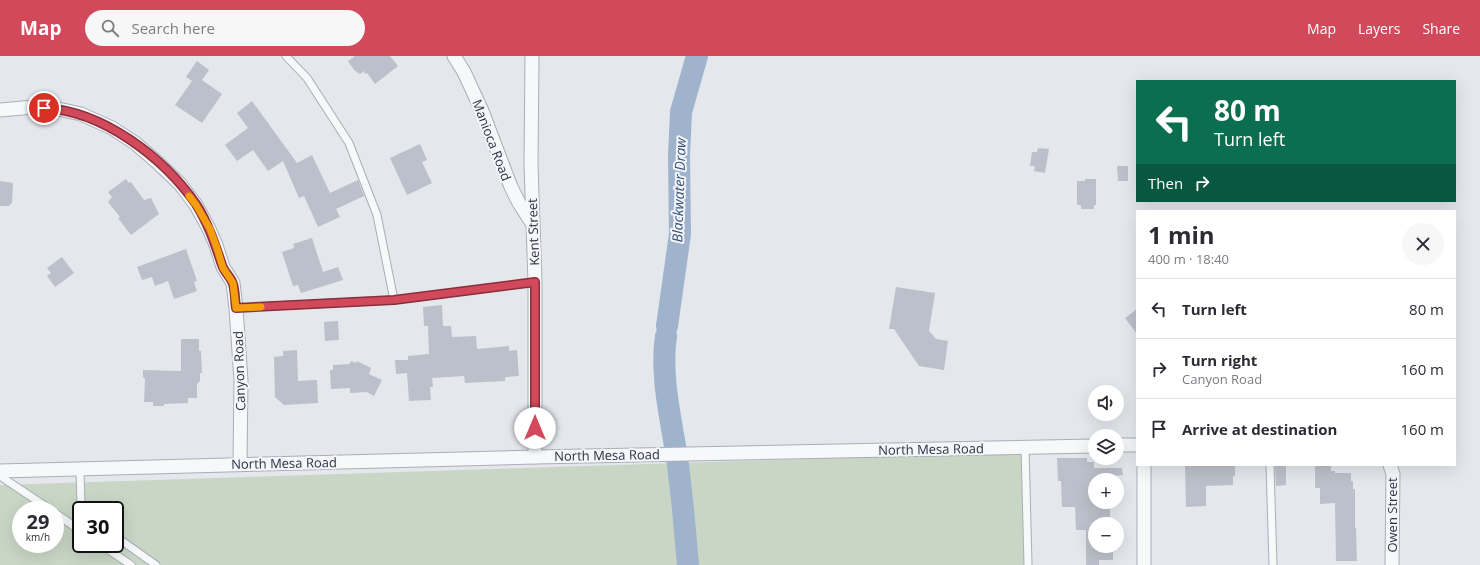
<!DOCTYPE html>
<meta charset="utf-8">
<style>
body{margin:0;font-family:"Open Sans",sans-serif;background:#f7f7f7;color:#2b2b33;height:100vh;display:flex;flex-direction:column;font-size:15px;white-space:nowrap}
*{box-sizing:border-box;margin:0}
p{font-size:13px;color:#7c7c81}
.icon{flex:none;width:22px;height:22px;fill:none;stroke:currentColor;stroke-width:2;stroke-linecap:round;stroke-linejoin:round}
.map{position:relative;flex:1;overflow:hidden}
.details{position:absolute;left:1136px;top:154px;width:320px;height:256px;display:flex;flex-direction:column;background:#fff;border-radius:0px;box-shadow:0 4px 16px #0002}
.details>*{flex:none}
.hud{position:absolute;left:1136px;top:24px;width:320px;height:122px;border-radius:0px;box-shadow:0 4px 16px #0002;background:#0b6e4f;color:#fff;overflow:hidden}
.buttons{position:absolute;left:1088px;top:329px;display:grid;gap:8px}
.buttons a{display:grid;place-items:center;width:36px;height:36px;border-radius:50%;background:#fff;box-shadow:0 4px 16px #0002;font-size:20px}
.speed{position:absolute;left:12px;top:445px;display:flex;gap:8px;font-size:20px;font-weight:700;text-align:center}
.speed>*{display:grid;place-content:center;width:52px;height:52px;border-radius:50%;background:#fff;box-shadow:0 4px 16px #0002;line-height:1}
.speed small{font-size:10px;font-weight:400}
.speed .limit{border:2px solid #111;border-radius:6px;background:#fff;color:#111}
.pin{position:absolute;display:grid;place-items:center;width:34px;height:34px;color:#fff;margin:-17px;border:2px solid #fff;border-radius:50%;box-shadow:0 1px 4px #0007}
.me{position:absolute;width:44px;margin:-22px;rotate:0deg;stroke-linejoin:round;filter:drop-shadow(0 0 3px #0008)}
.turn{display:flex;align-items:center;gap:14px;height:84px;padding:0 12px;font-size:18px}
.turn .icon{width:52px;height:52px;stroke-width:2.5}
.turn b{display:block;font-size:28px;line-height:34px}
.then{display:flex;align-items:center;height:38px;padding:0 12px;background:#0003;gap:8px;font-size:15px}
.round{display:grid;place-items:center;flex:none;width:42px;height:42px;border-radius:21px;background:#f7f7f7}
.overview{display:flex;align-items:center;justify-content:space-between;height:68px;padding:0 12px}
h1{font-size:24px;font-weight:700;line-height:30px}
ul{padding:0;list-style:none}
li{display:flex;align-items:center;gap:12px;height:60px;padding:0 12px;border-top:1px solid #e1e1e2}
li div{flex:1}
li b{display:block;font-size:15px}
li em{font-style:normal}
header{display:flex;align-items:center;gap:24px;box-sizing:border-box;height:56px;padding:0 20px;background:#d1495b;color:#fff}
header strong{font-size:19px}
nav{display:flex;gap:22px;margin-inline-start:auto;font-size:14px}
.search{width:280px;height:36px;background:#f7f7f7;display:flex;align-items:center;gap:10px;box-sizing:border-box;padding:0 14px;border-radius:22px;color:#7c7c81;font-size:15px}
.map>svg:first-child{display:block}
.green{fill:#c9d6c5;fill-rule:evenodd}
.lines{fill:none;stroke-linecap:round;stroke-linejoin:round}
.river{stroke:#9fb4cc;stroke-width:22}
.building{fill:#bbc0ca}
.service-casing{stroke:#a9aeb7;stroke-width:9}
.minor-casing{stroke:#a9aeb7;stroke-width:15}
.service{stroke:#f7f8fa;stroke-width:7}
.minor{stroke:#f7f8fa;stroke-width:13}
.route-casing{stroke:#882f3b;stroke-width:10}
.route{stroke:#d1495b;stroke-width:7}
.slow{stroke:#f59e0b;stroke-width:7}
.labels{text-anchor:middle;stroke-width:4;stroke-linejoin:round;paint-order:stroke}
.street-label{font-size:13px;fill:#2b3445;stroke:#f4f6f9}
.water-label{font-size:14px;font-style:italic;fill:#34527a;stroke:#f4f6f9}
</style>
<header>
<strong>Map</strong>
<div class="search"><svg class="icon" aria-label="search" viewBox="0 0 24 24"><circle cx="10" cy="10" r="6"/><path d="M15 15l6 6"/></svg>Search here</div>
<nav><a>Map</a><a>Layers</a><a>Share</a></nav>
</header>
<div class="map">
<svg width="1480" height="509" viewBox="0 0 1480 509">
<rect width="100%" height="100%" fill="#e4e7ec"/>
<!-- green -->
<path class="green" d="M 1023,396 L 1026,509 L 0,509 L 0,429 ZM 21,454 L 55,454 L 55,488 L 21,488 ZM 81,454 L 115,454 L 115,488 L 81,488 Z"/>
<g class="lines">
<!-- river -->
<g class="river">
<path d="M 667,270 L 680,178 L 679,100 L 681,56 L 697,0"/>
<path d="M 666,280 C 660,319 671,363 677,402 C 682,438 685,473 688,509"/>
</g>
</g>
<!-- building -->
<g class="building">
<path d="M 355,0 L 390,0 L 398,10 L 375,28 L 367,17 L 365,18 L 364,15 L 360,18 L 354,14 L 348,5 Z"/>
<path d="M 197,5 L 209,14 L 202,24 L 222,38 L 202,67 L 175,49 L 192,25 L 186,21 Z"/>
<path d="M 252,45 L 297,107 L 312,99 L 330,137 L 358,124 L 364,140 L 336,153 L 340,161 L 318,171 L 304,140 L 299,142 L 283,105 L 268,115 L 253,94 L 237,105 L 225,89 L 248,72 L 237,57 Z"/>
<path d="M 420,88 L 427,104 L 422,106 L 432,127 L 407,139 L 390,102 Z"/>
<path d="M 1038,92 L 1049,93 L 1045,117 L 1034,115 L 1035,110 L 1030,110 L 1032,96 L 1037,96 Z"/>
<path d="M 1117,110 L 1128,110 L 1128,125 L 1118,125 Z"/>
<path d="M 126,123 L 129,127 L 131,126 L 144,144 L 151,142 L 159,158 L 131,179 L 118,162 L 120,161 L 108,146 L 112,141 L 108,136 Z"/>
<path d="M 1085,123 L 1096,123 L 1096,149 L 1094,149 L 1094,153 L 1081,153 L 1081,149 L 1077,149 L 1077,125 L 1085,125 Z"/>
<path d="M 0,125 L 13,127 L 12,147 L 9,150 L 0,150 Z"/>
<path d="M 312,182 L 323,216 L 338,211 L 343,224 L 301,237 L 298,229 L 293,230 L 282,196 L 294,192 L 293,188 Z"/>
<path d="M 186,193 L 197,225 L 194,226 L 197,235 L 174,243 L 168,225 L 155,230 L 152,221 L 142,224 L 137,211 Z"/>
<path d="M 62,201 L 74,217 L 55,231 L 47,220 L 51,217 L 47,212 Z"/>
<path d="M 896,231 L 935,237 L 929,275 L 936,283 L 948,285 L 944,314 L 919,310 L 894,273 L 889,273 Z"/>
<path d="M 442,249 L 443,270 L 451,270 L 452,281 L 476,280 L 477,293 L 509,290 L 509,295 L 517,294 L 519,320 L 505,321 L 505,325 L 465,327 L 464,320 L 432,322 L 433,331 L 430,331 L 431,344 L 409,345 L 407,317 L 396,318 L 395,304 L 408,304 L 408,300 L 429,298 L 428,270 L 424,270 L 423,251 Z"/>
<path d="M 1137,253 L 1137,278 L 1125,262 Z"/>
<path d="M 338,265 L 339,284 L 325,285 L 324,266 Z"/>
<path d="M 181,283 L 199,283 L 199,295 L 201,295 L 202,317 L 200,317 L 200,325 L 197,328 L 197,342 L 188,342 L 188,347 L 164,348 L 164,350 L 153,350 L 153,346 L 144,346 L 145,323 L 143,321 L 143,314 L 181,315 Z"/>
<path d="M 297,294 L 298,325 L 317,324 L 318,347 L 284,349 L 275,341 L 274,301 L 283,300 L 283,295 Z"/>
<path d="M 351,305 L 356,307 L 357,305 L 371,312 L 369,318 L 382,324 L 374,340 L 367,336 L 350,337 L 350,332 L 331,333 L 330,314 L 333,314 L 333,309 L 349,308 Z"/>
<path d="M 1057,402 L 1087,402 L 1087,406 L 1094,406 L 1094,412 L 1122,412 L 1123,419 L 1103,421 L 1103,424 L 1095,424 L 1095,446 L 1110,446 L 1110,468 L 1095,468 L 1095,490 L 1113,490 L 1113,504 L 1099,504 L 1099,509 L 1086,509 L 1086,474 L 1076,474 L 1075,451 L 1062,451 L 1061,425 L 1058,425 Z"/>
<path d="M 1185,409 L 1235,409 L 1235,420 L 1233,420 L 1233,429 L 1206,430 L 1206,450 L 1186,451 Z"/>
<path d="M 1275,409 L 1286,409 L 1286,429 L 1276,430 Z"/>
<path d="M 1315,409 L 1331,409 L 1331,415 L 1335,415 L 1335,417 L 1351,417 L 1351,425 L 1353,425 L 1353,433 L 1355,433 L 1355,472 L 1356,472 L 1357,505 L 1336,505 L 1335,447 L 1320,448 L 1320,432 L 1315,432 Z"/>
</g>
<g class="lines">
<!-- service casing -->
<g class="service-casing">
<g id="service">
<path d="M 286,0 L 307,22 L 349,87 L 377,159 L 394,244"/>
<path d="M 236,252 L 394,244 L 535,226"/>
<path d="M 1025,391 L 1028,509"/>
<path d="M 1270,409 L 1273,509"/>
<path d="M 80,414 L 81,450 L 83,454"/>
<path d="M 0,420 L 51,454"/>
<path d="M 55,457 L 81,475"/>
<path d="M 72,469 L 81,462"/>
<path d="M 115,480 L 156,509"/>
<path d="M 100,488 L 131,509"/>
</g>
</g>
<!-- minor casing -->
<g class="minor-casing">
<g id="minor">
<path d="M 454,0 L 464,16 L 482,55 L 511,131 L 519,147 L 532,167"/>
<path d="M 532,0 L 531,109 L 535,226 L 535,401"/>
<path d="M 0,54 L 34,51 L 54,52 L 81,58 L 112,72 L 135,87 L 157,106 L 180,128 L 196,149 L 209,173 L 216,189 L 223,211 L 233,227 L 236,252 L 241,325 L 240,408"/>
<path d="M 1117,389 L 1137,389"/>
<path d="M 1390,409 L 1393,418 L 1392,509"/>
<path d="M 0,415 L 535,401 L 1095,390"/>
<path d="M 1144,509 L 1144,409"/>
</g>
</g>
<!-- service -->
<use href="#service" class="service"/>
<!-- minor -->
<use href="#minor" class="minor"/>
</g>
<g class="lines">
<!-- route casing -->
<g class="route-casing">
<path id="route" d="M 44,52 C 103,55 163,101 196,148 C 208,167 215,188 222,209 C 224,216 231,221 233,228 C 235,235 235,244 236,252 L 394,244 L 535,226 L 535,372"/>
</g>
<!-- route -->
<use href="#route" class="route"/>
<!-- slow -->
<path class="slow" d="M 189,140 L 196,149 L 210,173 L 216,189 L 223,212 L 233,227 L 236,252 L 261,251"/>
</g>
<g class="labels">
<!-- street labels -->
<g class="street-label">
<text transform="translate(492 84) rotate(69)" y="5">Manioca Road</text>
<text transform="translate(533 176) rotate(-92)" y="5">Kent Street</text>
<text transform="translate(239 315) rotate(-92)" y="5">Canyon Road</text>
<text transform="translate(931 393) rotate(-1)" y="5">North Mesa Road</text>
<text transform="translate(607 399) rotate(-1)" y="5">North Mesa Road</text>
<text transform="translate(284 407) rotate(-1)" y="5">North Mesa Road</text>
<text transform="translate(1392 459) rotate(-90)" y="5">Owen Street</text>
</g>
<!-- water labels -->
<g class="water-label">
<text transform="translate(679 134) rotate(-88)" y="5">Blackwater Draw</text>
</g>
</g>
</svg>
<div class="buttons">
<a><svg class="icon" aria-label="sound" viewBox="0 0 24 24"><path d="M4 9h4l5-4v14l-5-4H4zM17 9q2 3 0 6"/></svg></a>
<a><svg class="icon" aria-label="layers" viewBox="0 0 24 24"><path d="M12 4l9 5-9 5-9-5zM3 14l9 5 9-5"/></svg></a>
<a>+</a>
<a>−</a>
</div>
<div class="speed"><div>29<small>km/h</small></div><div class="limit">30</div></div>
<div class="pin" style="left:44px;top:52px;background:#d93025"><svg class="icon" aria-label="arrive" viewBox="0 0 24 24"><path d="M6 21V4h12l-3 4 3 4H6"/></svg></div>
<svg class="me" style="left:535px;top:372px" viewBox="-20 -20 40 40"><circle r="19" fill="#fff"/><path d="M0-13L10 11 0 6-10 11z" fill="#d1495b"/></svg>
<div class="hud">
<div class="turn"><svg class="icon" aria-label="left" viewBox="0 0 24 24"><path d="M17 20v-9H6M10 6l-5 5 5 5"/></svg><div><b>80 m</b>Turn left</div></div>
<div class="then">Then<svg class="icon" aria-label="right" viewBox="0 0 24 24"><path d="M7 20v-9h11M14 6l5 5-5 5"/></svg></div>
</div>
<section class="details">
<div class="overview"><div><h1>1 min</h1><p>400 m · 18:40</p></div><a class="round"><svg class="icon" aria-label="close" viewBox="0 0 24 24"><path d="M6 6l12 12M18 6L6 18"/></svg></a></div>
<ul>
<li><svg class="icon" aria-label="left" viewBox="0 0 24 24"><path d="M17 20v-9H6M10 6l-5 5 5 5"/></svg><div><b>Turn left</b></div><em>80 m</em></li>
<li><svg class="icon" aria-label="right" viewBox="0 0 24 24"><path d="M7 20v-9h11M14 6l5 5-5 5"/></svg><div><b>Turn right</b><p>Canyon Road</p></div><em>160 m</em></li>
<li><svg class="icon" aria-label="arrive" viewBox="0 0 24 24"><path d="M6 21V4h12l-3 4 3 4H6"/></svg><div><b>Arrive at destination</b></div><em>160 m</em></li>
</ul>
</section>
</div>
